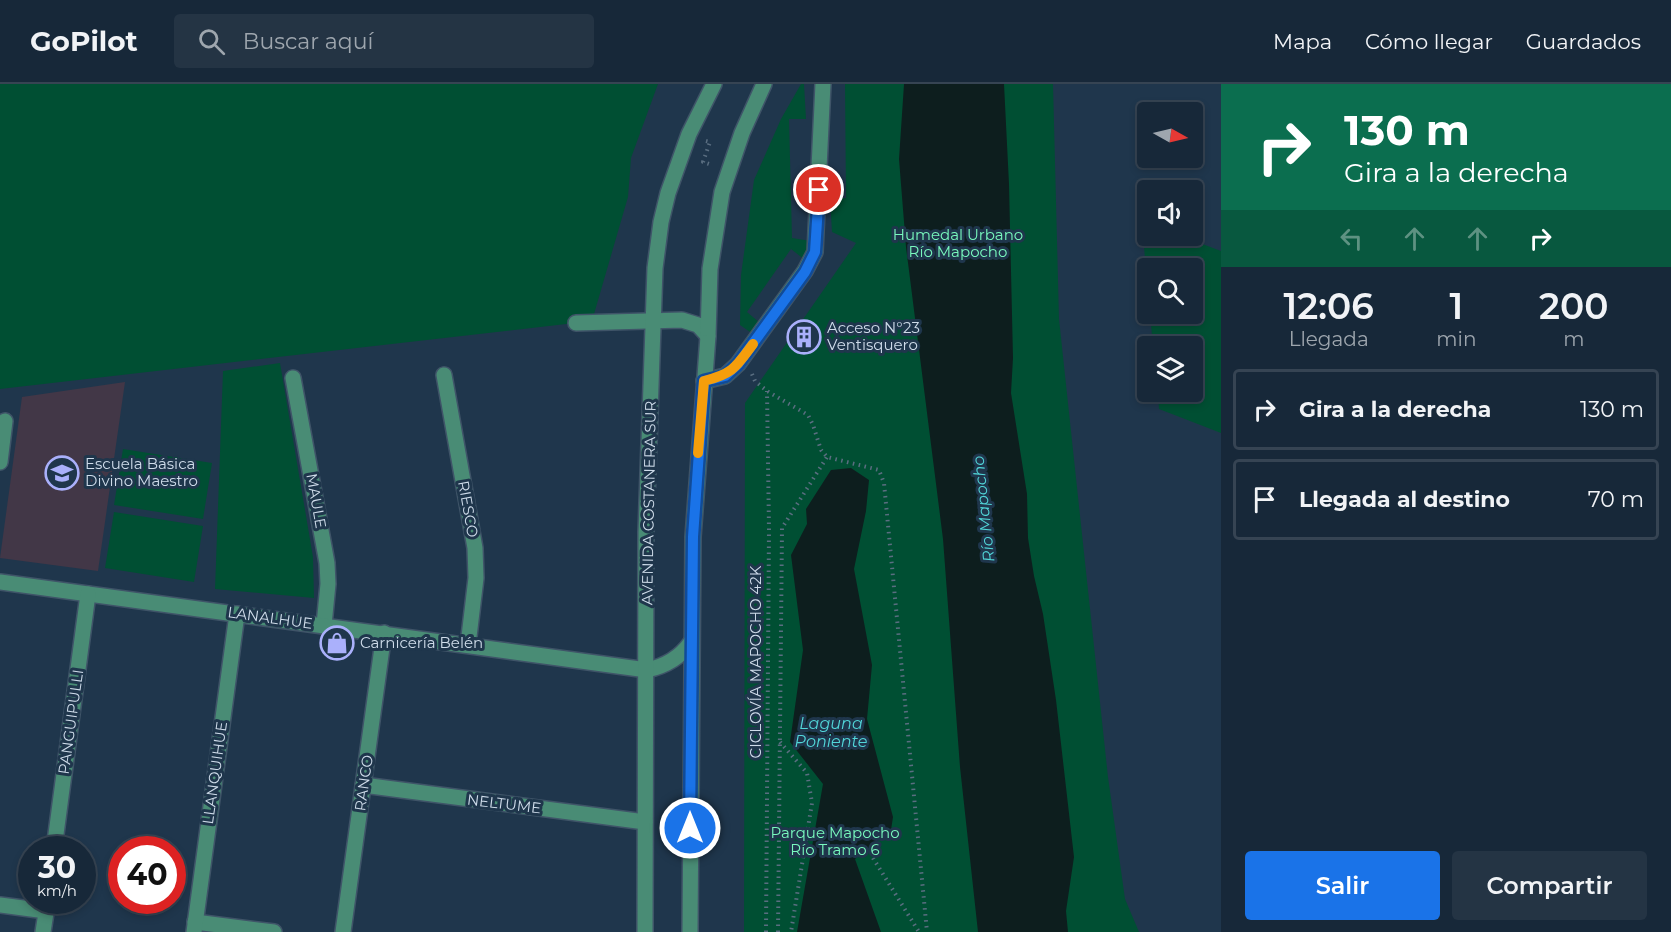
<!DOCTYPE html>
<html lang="es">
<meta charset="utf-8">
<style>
body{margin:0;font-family:Montserrat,sans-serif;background:#243444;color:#f1f3f6;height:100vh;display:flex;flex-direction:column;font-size:22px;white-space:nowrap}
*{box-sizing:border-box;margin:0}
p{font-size:20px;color:#9ea6ae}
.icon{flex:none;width:33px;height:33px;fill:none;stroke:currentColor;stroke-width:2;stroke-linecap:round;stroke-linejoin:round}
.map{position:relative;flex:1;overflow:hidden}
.side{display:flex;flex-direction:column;background:#172839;width:450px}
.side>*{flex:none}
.guide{background:#0b6e4f;color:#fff;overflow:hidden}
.needle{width:39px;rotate:98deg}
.buttons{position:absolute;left:1137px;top:18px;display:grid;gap:12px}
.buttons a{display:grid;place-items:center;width:66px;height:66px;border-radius:6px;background:#172839;box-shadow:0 3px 9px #0003,0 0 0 2px #364453;font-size:30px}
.speed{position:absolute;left:18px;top:752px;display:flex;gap:12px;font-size:30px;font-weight:700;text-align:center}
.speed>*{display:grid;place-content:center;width:78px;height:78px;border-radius:50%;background:#172839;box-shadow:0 3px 9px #0003,0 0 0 2px #364453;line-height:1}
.speed small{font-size:15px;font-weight:400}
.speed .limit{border:9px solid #d22;background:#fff;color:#111}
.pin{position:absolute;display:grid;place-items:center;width:51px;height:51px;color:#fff;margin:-26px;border:3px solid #fff;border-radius:50%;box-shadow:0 2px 6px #0007}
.me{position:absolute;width:66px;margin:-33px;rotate:0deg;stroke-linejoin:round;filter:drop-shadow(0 0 4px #0008)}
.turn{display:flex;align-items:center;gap:21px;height:126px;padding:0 24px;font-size:27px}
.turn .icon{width:78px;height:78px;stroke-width:2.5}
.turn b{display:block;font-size:42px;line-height:51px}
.lanes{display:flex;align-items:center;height:57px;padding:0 24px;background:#0003;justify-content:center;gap:30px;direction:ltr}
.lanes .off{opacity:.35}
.eta{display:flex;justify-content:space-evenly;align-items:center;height:102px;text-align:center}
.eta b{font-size:36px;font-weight:600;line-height:42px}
.button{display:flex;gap:12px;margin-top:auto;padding:12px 24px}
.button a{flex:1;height:69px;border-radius:6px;background:#1a73e8;color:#fff;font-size:24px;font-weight:600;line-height:69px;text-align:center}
.button a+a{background:#243444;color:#f1f3f6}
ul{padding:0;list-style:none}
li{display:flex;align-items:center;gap:18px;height:81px;margin:0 12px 9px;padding:0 12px;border:3px solid #364453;border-radius:6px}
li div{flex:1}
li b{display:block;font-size:22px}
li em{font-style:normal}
header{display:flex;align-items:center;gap:36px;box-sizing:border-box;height:84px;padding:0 30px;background:#172839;border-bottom:2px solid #364453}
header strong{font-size:28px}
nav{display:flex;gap:33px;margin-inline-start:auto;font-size:21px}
.search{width:420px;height:54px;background:#243444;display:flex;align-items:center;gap:15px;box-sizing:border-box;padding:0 21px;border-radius:6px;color:#9ea6ae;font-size:22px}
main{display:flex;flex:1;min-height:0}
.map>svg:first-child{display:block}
.education{fill:#423747}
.green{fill:#004f33}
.water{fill:#0d1e1e}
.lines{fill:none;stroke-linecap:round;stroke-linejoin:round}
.minor-casing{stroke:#3f5468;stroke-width:18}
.path{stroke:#5a6e81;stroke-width:4;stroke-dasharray:1.5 4.5;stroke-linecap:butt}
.minor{stroke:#498c75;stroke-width:15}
.route-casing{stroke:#114b97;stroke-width:15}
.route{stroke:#1a73e8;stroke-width:10}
.slow{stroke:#f59e0b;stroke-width:10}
.labels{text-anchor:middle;stroke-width:6;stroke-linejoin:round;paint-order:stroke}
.park-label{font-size:15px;fill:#79f9be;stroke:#1f364c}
.poi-label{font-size:15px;fill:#cfdcea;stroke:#1f364c;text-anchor:start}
.street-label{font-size:15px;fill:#cfdcea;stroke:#1f364c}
.water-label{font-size:16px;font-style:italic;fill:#52d6d9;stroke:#1f364c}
</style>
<header>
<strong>GoPilot</strong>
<div class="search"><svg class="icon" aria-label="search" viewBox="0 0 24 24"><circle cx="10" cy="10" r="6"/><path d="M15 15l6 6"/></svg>Buscar aquí</div>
<nav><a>Mapa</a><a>Cómo llegar</a><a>Guardados</a></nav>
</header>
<main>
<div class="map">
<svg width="1221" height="848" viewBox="0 0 1221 848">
<rect width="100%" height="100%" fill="#1f364c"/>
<!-- education -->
<path class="education" d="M 125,298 L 98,487 L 0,474 L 22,313 Z"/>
<!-- green -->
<g class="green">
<path d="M 0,0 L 658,0 L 631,74 L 628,113 L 592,237 L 0,305 Z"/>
<path d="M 801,0 L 804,0 L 806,35 L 789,35 L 792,154 L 811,157 L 805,176 L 791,165 L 747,228 L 760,239 L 753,250 L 740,241 L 741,191 L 754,96 L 781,35 Z"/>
<path d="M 845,0 L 1053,0 L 1059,235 L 1108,693 L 1125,815 L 1139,848 L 744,848 L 745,319 L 856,159 L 832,148 L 830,115 L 846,114 Z"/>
<path d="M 1142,137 L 1147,139 L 1148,152 L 1181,152 L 1221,167 L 1221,349 L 1159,325 L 1158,308 L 1192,308 L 1192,262 L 1153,262 L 1150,230 L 1192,230 L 1192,184 L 1148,184 L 1147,200 Z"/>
<path d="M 280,279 L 313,473 L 314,514 L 215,505 L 223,287 Z"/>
<path d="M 123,365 L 212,379 L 203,435 L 114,421 Z"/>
<path d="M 114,428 L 203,442 L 194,498 L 105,484 Z"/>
</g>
<!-- water -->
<g class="water">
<path d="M 904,0 L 1004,0 L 1009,100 L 1013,274 L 1011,309 L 1027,410 L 1028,454 L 1034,492 L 1043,530 L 1056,616 L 1074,773 L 1066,827 L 1068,848 L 978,848 L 960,683 L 943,455 L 906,163 L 899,75 Z"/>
<path d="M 851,384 L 869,396 L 866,427 L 854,485 L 872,581 L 867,635 L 893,733 L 891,746 L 855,775 L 881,848 L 797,848 L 823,700 L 790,658 L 803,566 L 791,471 L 807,440 L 806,425 L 831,386 Z"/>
</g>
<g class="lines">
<!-- minor casing -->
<g class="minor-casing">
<g id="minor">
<path d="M 576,239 L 682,236 L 698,241 L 708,252"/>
<path d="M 444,291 L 475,464 L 476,494 L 468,561"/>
<path d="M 293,294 L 327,479 L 328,500 L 324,541"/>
<path d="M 704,297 L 725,292 L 738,280 L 805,187 L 815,168 L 823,0"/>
<path d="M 0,378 L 5,337"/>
<path d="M 0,498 L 647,586 C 666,582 680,574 691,558"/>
<path d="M 363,701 L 645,738"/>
<path d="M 54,765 L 88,510"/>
<path d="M 0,821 L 46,827"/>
<path d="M 195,838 L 274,848"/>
<path d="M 43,848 L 48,816"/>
<path d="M 194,848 L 237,530"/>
<path d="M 343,848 L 384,549"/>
<path d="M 645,848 L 646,448 L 655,184 L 661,138 L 668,109 L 689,50 L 714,0"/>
<path d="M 690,848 L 693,453 L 708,252 L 710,185 L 722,108 L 742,49 L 764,0"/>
</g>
</g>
<!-- path -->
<g class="path">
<path d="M 706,57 L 710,58 L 703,78 L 712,81"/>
<path d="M 752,290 L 755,297 L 767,307 L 808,331 L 813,341 L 821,366 L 827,373 L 879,386 L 884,399 L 927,848"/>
<path d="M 780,658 L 807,689 L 812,719 L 791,848"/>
<path d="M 873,774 L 919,848"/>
<path d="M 766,848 L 769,445 L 767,307"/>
<path d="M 778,848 L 782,444 L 827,373"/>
</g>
<!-- minor -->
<use href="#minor" class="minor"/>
</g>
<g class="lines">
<!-- route casing -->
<g class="route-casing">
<path id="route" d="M 690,744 L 693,453 L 704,297 L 725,292 L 738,280 L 805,188 L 815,168 L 819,106"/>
</g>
<!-- route -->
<use href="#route" class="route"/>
<!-- slow -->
<path class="slow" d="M 698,369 L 704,297 C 733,290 736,283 753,260"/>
</g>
<!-- icons -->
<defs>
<g id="building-ring" transform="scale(1.725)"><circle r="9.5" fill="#1f364c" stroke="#aab0fb" stroke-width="1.5"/><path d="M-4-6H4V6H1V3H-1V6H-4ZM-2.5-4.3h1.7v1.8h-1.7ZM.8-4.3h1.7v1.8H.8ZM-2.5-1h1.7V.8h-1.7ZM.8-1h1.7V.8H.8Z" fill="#aab0fb"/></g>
<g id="school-ring" transform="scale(1.725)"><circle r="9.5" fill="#1f364c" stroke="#aab0fb" stroke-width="1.5"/><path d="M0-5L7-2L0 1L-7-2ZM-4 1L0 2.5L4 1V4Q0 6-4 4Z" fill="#aab0fb"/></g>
<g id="shop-ring" transform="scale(1.725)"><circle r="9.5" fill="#1f364c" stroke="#aab0fb" stroke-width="1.5"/><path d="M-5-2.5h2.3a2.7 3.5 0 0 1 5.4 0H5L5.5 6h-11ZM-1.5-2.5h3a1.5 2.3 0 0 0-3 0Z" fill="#aab0fb"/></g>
</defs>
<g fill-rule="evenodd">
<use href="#building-ring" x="804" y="253"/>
<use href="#school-ring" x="62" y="389"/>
<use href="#shop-ring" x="337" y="559"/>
</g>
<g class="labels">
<!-- park labels -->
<g class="park-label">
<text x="958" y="156">Humedal Urbano<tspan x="958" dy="17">Río Mapocho</tspan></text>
<text x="835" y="754">Parque Mapocho<tspan x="835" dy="17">Río Tramo 6</tspan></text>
</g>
<!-- poi labels -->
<g class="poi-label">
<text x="827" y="249">Acceso N°23<tspan x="827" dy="17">Ventisquero</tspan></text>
<text x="85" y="385">Escuela Básica<tspan x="85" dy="17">Divino Maestro</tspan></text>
<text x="360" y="564">Carnicería Belén</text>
</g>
<!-- street labels -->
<g class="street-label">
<text transform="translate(316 417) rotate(80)" y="5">MAULE</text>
<text transform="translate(649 419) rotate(-89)" y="5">AVENIDA COSTANERA SUR</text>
<text transform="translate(468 425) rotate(80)" y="5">RIESCO</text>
<text transform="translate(270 534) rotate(8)" y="5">LANALHUE</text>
<text transform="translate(756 578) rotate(-90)" y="5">CICLOVÍA MAPOCHO 42K</text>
<text transform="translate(71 638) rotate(-82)" y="5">PANGUIPULLI</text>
<text transform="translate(215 689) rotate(-82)" y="5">LLANQUIHUE</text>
<text transform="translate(364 699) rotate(-82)" y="5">RANCO</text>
<text transform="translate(504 720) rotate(7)" y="5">NELTUME</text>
</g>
<!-- water labels -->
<g class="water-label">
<text transform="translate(983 425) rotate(-96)" y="6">Río Mapocho</text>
<text x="831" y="645">Laguna<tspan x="831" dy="18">Poniente</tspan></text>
</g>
</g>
</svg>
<div class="buttons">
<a><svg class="needle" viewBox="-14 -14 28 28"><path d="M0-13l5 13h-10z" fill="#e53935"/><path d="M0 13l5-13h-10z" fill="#9ea6ae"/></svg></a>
<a><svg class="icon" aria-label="sound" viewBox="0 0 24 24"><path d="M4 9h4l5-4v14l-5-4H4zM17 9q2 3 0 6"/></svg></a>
<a><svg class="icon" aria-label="search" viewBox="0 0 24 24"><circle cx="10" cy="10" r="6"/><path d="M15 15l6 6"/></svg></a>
<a><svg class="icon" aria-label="layers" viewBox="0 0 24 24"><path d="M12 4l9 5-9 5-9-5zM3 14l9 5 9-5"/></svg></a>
</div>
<div class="speed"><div>30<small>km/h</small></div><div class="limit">40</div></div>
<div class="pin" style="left:819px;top:106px;background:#d93025"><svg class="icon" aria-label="arrive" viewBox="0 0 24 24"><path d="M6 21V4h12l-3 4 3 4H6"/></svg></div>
<svg class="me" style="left:690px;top:744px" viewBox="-20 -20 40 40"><circle r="17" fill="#1a73e8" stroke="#fff" stroke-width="3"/><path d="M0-11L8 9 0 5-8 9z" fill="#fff"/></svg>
</div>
<section class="side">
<div class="guide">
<div class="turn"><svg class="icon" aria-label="right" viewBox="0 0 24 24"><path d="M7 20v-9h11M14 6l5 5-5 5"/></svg><div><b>130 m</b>Gira a la derecha</div></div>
<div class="lanes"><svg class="icon off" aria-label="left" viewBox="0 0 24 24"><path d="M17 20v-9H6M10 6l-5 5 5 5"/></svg><svg class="icon off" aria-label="ahead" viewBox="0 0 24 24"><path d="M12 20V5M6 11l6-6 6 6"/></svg><svg class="icon off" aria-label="ahead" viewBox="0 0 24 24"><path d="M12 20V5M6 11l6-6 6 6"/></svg><svg class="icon" aria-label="right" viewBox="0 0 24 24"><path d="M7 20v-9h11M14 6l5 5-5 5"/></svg></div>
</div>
<div class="eta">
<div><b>12:06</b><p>Llegada</p></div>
<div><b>1</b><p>min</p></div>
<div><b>200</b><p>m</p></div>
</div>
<ul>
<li><svg class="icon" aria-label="right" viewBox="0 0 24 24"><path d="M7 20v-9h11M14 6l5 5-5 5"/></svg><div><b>Gira a la derecha</b></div><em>130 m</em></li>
<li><svg class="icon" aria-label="arrive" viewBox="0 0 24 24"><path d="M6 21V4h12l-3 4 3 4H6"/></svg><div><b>Llegada al destino</b></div><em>70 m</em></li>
</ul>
<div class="button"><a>Salir</a><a>Compartir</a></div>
</section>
</main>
